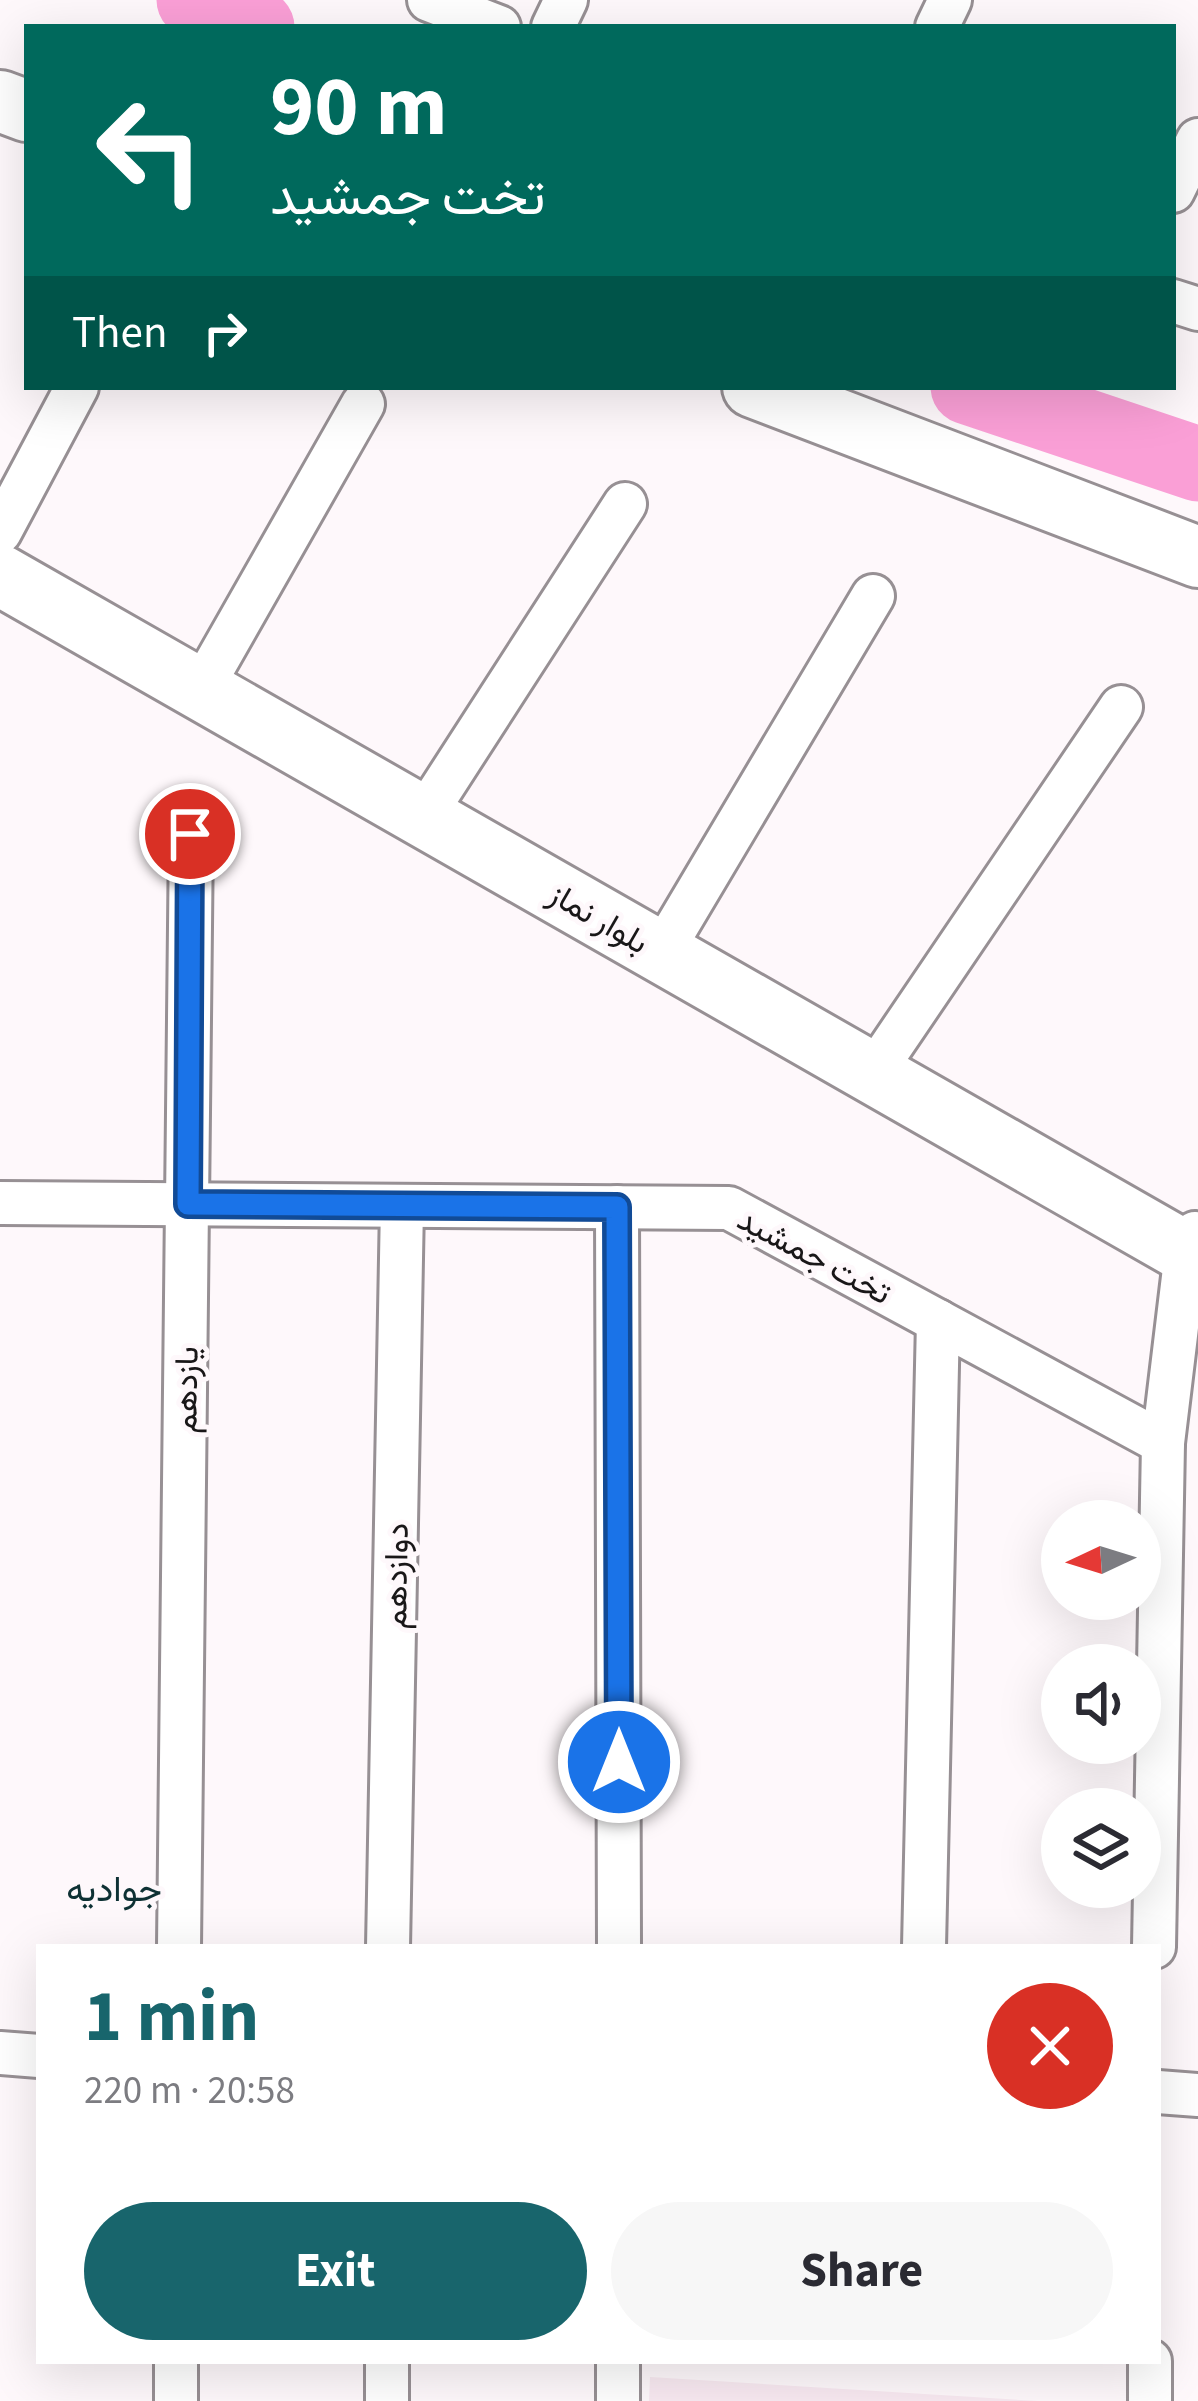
<!DOCTYPE html>
<meta charset="utf-8">
<style>
body{margin:0;font-family:"Source Sans 3",Vazirmatn,sans-serif;background:#f7f7f7;color:#2b2b33;height:100vh;display:flex;flex-direction:column;font-size:45px;white-space:nowrap}
*{box-sizing:border-box;margin:0}
p{font-size:39px;color:#7c7c81}
.icon{flex:none;width:66px;height:66px;fill:none;stroke:currentColor;stroke-width:2;stroke-linecap:round;stroke-linejoin:round}
.map{position:relative;flex:1;overflow:hidden}
.panel{position:absolute;left:36px;top:1944px;width:1125px;height:420px;display:flex;flex-direction:column;background:#fff;border-radius:0px;box-shadow:0 12px 48px #0002}
.panel>*{flex:none}
.banner{position:absolute;left:24px;top:24px;width:1152px;height:366px;border-radius:0px;box-shadow:0 12px 48px #0002;background:#00695c;color:#fff;overflow:hidden}
.needle{width:78px;rotate:266deg}
.tools{position:absolute;left:1041px;top:1500px;display:grid;gap:24px}
.tools a{display:grid;place-items:center;width:120px;height:120px;border-radius:50%;background:#fff;box-shadow:0 12px 48px #0002;font-size:60px}
.pin{position:absolute;display:grid;place-items:center;width:102px;height:102px;color:#fff;margin:-51px;border:6px solid #fff;border-radius:50%;box-shadow:0 3px 12px #0007}
.me{position:absolute;width:132px;margin:-66px;rotate:0deg;stroke-linejoin:round;filter:drop-shadow(0 0 9px #0008)}
.turn{display:flex;align-items:center;gap:42px;height:252px;padding:0 48px;font-size:54px}
.turn .icon{width:156px;height:156px;stroke-width:2.5}
.turn b{display:block;font-size:84px;line-height:102px}
.then{display:flex;align-items:center;height:114px;padding:0 48px;background:#0003;gap:24px;font-size:45px}
.round{display:grid;place-items:center;flex:none;width:126px;height:126px;border-radius:63px;background:#f7f7f7}
.summary{display:flex;align-items:center;justify-content:space-between;height:204px;padding:0 48px}
h1{font-size:72px;font-weight:700;line-height:90px;color:#18656c}
.button{display:flex;gap:24px;margin-top:auto;padding:24px 48px}
.button a{flex:1;height:138px;border-radius:72px;background:#18656c;color:#fff;font-size:48px;font-weight:700;line-height:138px;text-align:center}
.button a+a{background:#f7f7f7;color:#2b2b33}
.map>svg:first-child{display:block}
.built{fill:#f8e9f1}
.lines{fill:none;stroke-linecap:round;stroke-linejoin:round}
.river{stroke:#fa9fd6;stroke-width:75}
.minor-casing{stroke:#979094;stroke-width:48}
.secondary-casing{stroke:#979094;stroke-width:66}
.minor{stroke:#fff;stroke-width:42}
.secondary{stroke:#fff;stroke-width:60}
.route-casing{stroke:#114b97;stroke-width:30}
.route{stroke:#1a73e8;stroke-width:21}
.labels{text-anchor:middle;stroke-width:10;stroke-linejoin:round;paint-order:stroke}
.street-label{font-size:33px;fill:#191718;stroke:#fef8fb}
.neighbourhood-label{font-size:36px;fill:#0e3134;stroke:#fef8fb}
</style>
<div class="map">
<svg width="1198" height="2401" viewBox="0 0 1198 2401">
<rect width="100%" height="100%" fill="#fef8fb"/>
<!-- built -->
<path class="built" d="M 650,2377 L 1038,2401 L 649,2401 Z"/>
<g class="lines">
<!-- river -->
<g class="river">
<path d="M 194,0 L 257,27"/>
<path d="M 968,387 L 1198,464"/>
</g>
<!-- minor casing -->
<g class="minor-casing">
<g id="minor">
<path d="M 429,0 L 499,27"/>
<path d="M 553,27 L 566,0"/>
<path d="M 937,27 L 950,0"/>
<path d="M 1173,191 L 1198,140"/>
<path d="M 1173,301 L 1198,309"/>
<path d="M 0,532 L 77,387"/>
<path d="M 201,689 L 363,404"/>
<path d="M 423,817 L 625,504"/>
<path d="M 661,953 L 873,596"/>
<path d="M 873,1073 L 1121,707"/>
<path d="M 0,1203 L 729,1208 L 1163,1443"/>
<path d="M 617,1207 L 619,1947"/>
<path d="M 179,1947 L 191,834"/>
<path d="M 388,1947 L 402,1206"/>
<path d="M 924,1947 L 938,1321"/>
<path d="M 1154,1947 L 1163,1443 L 1186,1252 L 1195,1233"/>
<path d="M 0,2053 L 39,2056"/>
<path d="M 1158,2092 L 1198,2095"/>
<path d="M 387,2361 L 387,2401"/>
<path d="M 176,2401 L 176,2361"/>
<path d="M 618,2401 L 618,2361"/>
<path d="M 1150,2401 L 1150,2361"/>
</g>
</g>
<!-- secondary casing -->
<g class="secondary-casing">
<g id="secondary">
<path d="M 0,101 L 27,111"/>
<path d="M 753,387 L 1198,557"/>
<path d="M 0,575 L 1198,1259"/>
</g>
</g>
<!-- minor -->
<use href="#minor" class="minor"/>
<!-- secondary -->
<use href="#secondary" class="secondary"/>
</g>
<g class="lines">
<!-- route casing -->
<g class="route-casing">
<path id="route" d="M 190,834 L 188,1204 L 617,1207 L 619,1762"/>
</g>
<!-- route -->
<use href="#route" class="route"/>
</g>
<g class="labels">
<!-- street labels -->
<g class="street-label">
<text transform="translate(599 917) rotate(30)" y="12">بلوار نماز</text>
<text transform="translate(815 1255) rotate(28)" y="12">تخت جمشید</text>
<text transform="translate(185 1390) rotate(-89)" y="12">یازدهم</text>
<text transform="translate(395 1576) rotate(-89)" y="12">دوازدهم</text>
</g>
<!-- neighbourhood labels -->
<g class="neighbourhood-label">
<text x="114" y="1901">جوادیه</text>
</g>
</g>
</svg>
<div class="tools">
<a><svg class="needle" viewBox="-14 -14 28 28"><path d="M0-13l5 13h-10z" fill="#e53935"/><path d="M0 13l5-13h-10z" fill="#7c7c81"/></svg></a>
<a><svg class="icon" aria-label="sound" viewBox="0 0 24 24"><path d="M4 9h4l5-4v14l-5-4H4zM17 9q2 3 0 6"/></svg></a>
<a><svg class="icon" aria-label="layers" viewBox="0 0 24 24"><path d="M12 4l9 5-9 5-9-5zM3 14l9 5 9-5"/></svg></a>
</div>
<div class="pin" style="left:190px;top:834px;background:#d93025"><svg class="icon" aria-label="arrive" viewBox="0 0 24 24"><path d="M6 21V4h12l-3 4 3 4H6"/></svg></div>
<svg class="me" style="left:619px;top:1762px" viewBox="-20 -20 40 40"><circle r="17" fill="#1a73e8" stroke="#fff" stroke-width="3"/><path d="M0-11L8 9 0 5-8 9z" fill="#fff"/></svg>
<div class="banner">
<div class="turn"><svg class="icon" aria-label="left" viewBox="0 0 24 24"><path d="M17 20v-9H6M10 6l-5 5 5 5"/></svg><div><b>90 m</b>تخت جمشید</div></div>
<div class="then">Then<svg class="icon" aria-label="right" viewBox="0 0 24 24"><path d="M7 20v-9h11M14 6l5 5-5 5"/></svg></div>
</div>
<section class="panel">
<div class="summary"><div><h1>1 min</h1><p>220 m · 20:58</p></div><a class="round" style="background:#d93025;color:#fff"><svg class="icon" aria-label="close" viewBox="0 0 24 24"><path d="M6 6l12 12M18 6L6 18"/></svg></a></div>
<div class="button"><a>Exit</a><a>Share</a></div>
</section>
</div>
